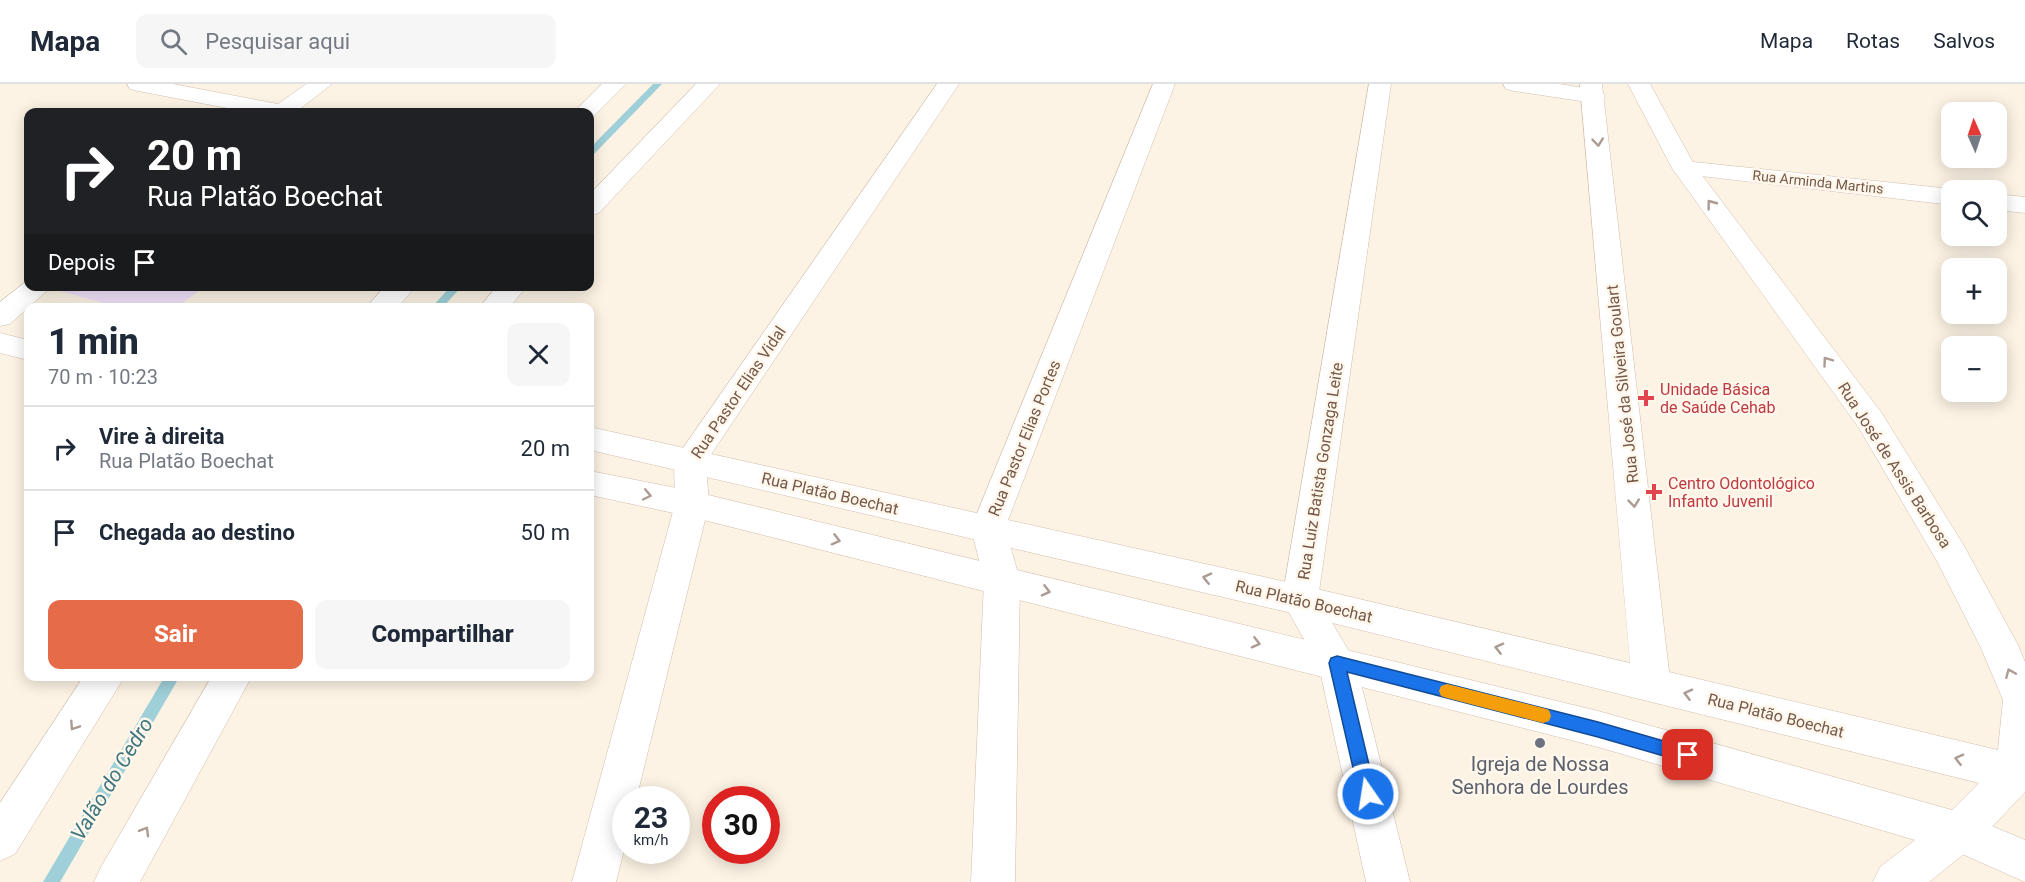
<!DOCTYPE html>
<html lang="pt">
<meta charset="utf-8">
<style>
body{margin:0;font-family:Roboto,sans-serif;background:#f6f6f7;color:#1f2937;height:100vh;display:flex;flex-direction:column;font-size:22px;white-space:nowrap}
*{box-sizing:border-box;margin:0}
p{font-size:20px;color:#747a83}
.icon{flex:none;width:33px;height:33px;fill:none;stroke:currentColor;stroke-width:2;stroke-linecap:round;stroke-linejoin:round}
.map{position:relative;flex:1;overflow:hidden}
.drawer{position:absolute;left:24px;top:219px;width:570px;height:378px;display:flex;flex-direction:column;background:#fff;border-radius:12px;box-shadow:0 3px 15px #0003}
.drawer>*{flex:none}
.hud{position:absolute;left:24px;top:24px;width:570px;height:183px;border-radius:12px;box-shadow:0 3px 15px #0003;background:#202124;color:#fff;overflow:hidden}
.needle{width:39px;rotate:357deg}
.buttons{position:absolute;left:1941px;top:18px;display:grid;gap:12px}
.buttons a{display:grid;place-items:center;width:66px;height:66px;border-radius:12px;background:#fff;box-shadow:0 3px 15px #0003;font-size:30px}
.speed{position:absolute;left:612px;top:702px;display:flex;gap:12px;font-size:30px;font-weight:700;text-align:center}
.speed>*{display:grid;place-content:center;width:78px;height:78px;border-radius:50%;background:#fff;box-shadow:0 3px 15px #0003;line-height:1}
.speed small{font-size:15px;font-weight:400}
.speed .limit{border:9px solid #d22;background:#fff;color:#111}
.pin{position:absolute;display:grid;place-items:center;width:51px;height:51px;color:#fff;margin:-26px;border-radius:12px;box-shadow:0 3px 9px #0006}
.me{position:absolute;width:66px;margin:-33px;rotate:347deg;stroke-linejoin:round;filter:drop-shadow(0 0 4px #0008)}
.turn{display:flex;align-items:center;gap:21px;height:126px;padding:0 24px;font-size:27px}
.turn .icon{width:78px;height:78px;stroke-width:2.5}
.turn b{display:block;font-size:42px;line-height:51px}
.then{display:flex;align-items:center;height:57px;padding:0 24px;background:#0003;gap:12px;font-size:22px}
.round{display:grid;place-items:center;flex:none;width:63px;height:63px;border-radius:12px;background:#f6f6f7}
.summary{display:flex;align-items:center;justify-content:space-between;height:102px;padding:0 24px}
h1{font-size:36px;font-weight:800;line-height:45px}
.action{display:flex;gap:12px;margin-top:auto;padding:12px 24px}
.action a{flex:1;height:69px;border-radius:12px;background:#e66c49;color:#fff;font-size:24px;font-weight:800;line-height:69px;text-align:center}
.action a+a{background:#f6f6f7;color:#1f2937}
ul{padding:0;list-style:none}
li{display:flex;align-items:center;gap:18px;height:84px;padding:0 24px;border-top:2px solid #e0e1e3}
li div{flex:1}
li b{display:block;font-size:22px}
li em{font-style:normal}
header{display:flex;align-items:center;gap:36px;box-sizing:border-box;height:84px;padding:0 30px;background:#fff;border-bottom:2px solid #e0e1e3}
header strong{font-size:28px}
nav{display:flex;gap:33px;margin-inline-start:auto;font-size:21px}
.search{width:420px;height:54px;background:#f6f6f7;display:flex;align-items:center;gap:15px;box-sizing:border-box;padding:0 21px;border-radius:12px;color:#747a83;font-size:22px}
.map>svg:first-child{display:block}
.education{fill:#f0e1f9}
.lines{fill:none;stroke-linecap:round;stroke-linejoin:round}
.stream{fill:#9fcfd8;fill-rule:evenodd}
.street-casing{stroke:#d0bdae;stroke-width:1}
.secondary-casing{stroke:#d3bcab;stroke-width:1}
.street{fill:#fff;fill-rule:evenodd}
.secondary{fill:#fff;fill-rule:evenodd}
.oneway{stroke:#ac9b92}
.route{fill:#1a73e8;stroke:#114b97;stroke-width:1.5}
.slow{fill:#f59e0b}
.health-dot{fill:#e0444e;stroke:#fff7eb;stroke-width:2}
.worship-dot{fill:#6b7280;stroke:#fff7eb;stroke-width:2}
.labels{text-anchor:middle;stroke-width:5;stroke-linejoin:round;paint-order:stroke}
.far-street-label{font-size:14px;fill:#75594a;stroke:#fff7eb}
.street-label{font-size:16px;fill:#75594a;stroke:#fff7eb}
.health-label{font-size:16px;fill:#be3a42;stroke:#fff7eb;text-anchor:start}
.near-worship-label{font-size:20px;fill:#5b616d;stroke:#fff7eb}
.near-water-label{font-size:21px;font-style:italic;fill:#407781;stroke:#fff7eb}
</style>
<header>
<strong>Mapa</strong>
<div class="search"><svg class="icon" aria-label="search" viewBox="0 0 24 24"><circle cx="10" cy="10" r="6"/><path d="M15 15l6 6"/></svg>Pesquisar aqui</div>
<nav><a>Mapa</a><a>Rotas</a><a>Salvos</a></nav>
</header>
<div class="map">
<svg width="2025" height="798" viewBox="0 0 2025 798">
<rect width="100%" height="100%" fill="#fcf3e4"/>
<!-- education -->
<path class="education" d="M 67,202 L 204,202 L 204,203 L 177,223 L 122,224 L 60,207 Z"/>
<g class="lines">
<!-- stream -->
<g class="stream">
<path d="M 653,0 L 662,0 L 593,71 L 590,72 L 590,64 Z"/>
<path d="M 451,202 L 462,202 L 442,224 L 431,224 Z"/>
<path d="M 165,592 L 180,592 L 60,798 L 43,798 Z"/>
</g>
<!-- street casing -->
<g class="street-casing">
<g id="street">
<path d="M 127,0 L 173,0 L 278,20 L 306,0 L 332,0 L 296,28 L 248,28 L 138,7 L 130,5 Z"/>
<path d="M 602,0 L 626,0 L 593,33 L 590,34 L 590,28 L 574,28 Z"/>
<path d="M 696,0 L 720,0 L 599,129 L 590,132 L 590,110 Z"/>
<path d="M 937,0 L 959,0 L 706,378 L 709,420 L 636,716 L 626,716 L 626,758 L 616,798 L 572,798 L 675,420 L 674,377 Z"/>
<path d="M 1153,0 L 1175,0 L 1005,444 L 1020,496 L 1015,798 L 971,798 L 984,496 L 971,444 Z"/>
<path d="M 1369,0 L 1391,0 L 1318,515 L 1356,579 L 1410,798 L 1366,798 L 1319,582 L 1282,516 Z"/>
<path d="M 1503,0 L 1559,0 L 1602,7 L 1605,12 L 1602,17 L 1594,19 L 1514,7 L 1506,5 Z"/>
<path d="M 1684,77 L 1952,105 L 1957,106 L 1952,106 L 1952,121 L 1675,89 L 1672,84 L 1675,79 Z"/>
<path d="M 1996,110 L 2025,113 L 2025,129 L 1996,126 Z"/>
<path d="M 28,196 L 28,202 L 52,202 L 10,240 L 0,242 L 0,218 Z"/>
<path d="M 385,202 L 416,202 L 397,224 L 366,224 Z"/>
<path d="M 497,202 L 527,202 L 509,224 L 479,224 Z"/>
<path d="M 0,249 L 28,256 L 28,276 L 0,269 Z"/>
<path d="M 1959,728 L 2025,756 L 2025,798 L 1944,762 L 1938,748 L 1944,734 Z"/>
</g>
</g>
<!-- secondary casing -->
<g class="secondary-casing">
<g id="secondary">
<path d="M 1580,0 L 1602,0 L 1669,588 L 1998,666 L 2003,616 L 1981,564 L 1938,479 L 1859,344 L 1672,84 L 1628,0 L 1650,0 L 1695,82 L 1881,328 L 1963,460 L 2018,561 L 2025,578 L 2025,708 L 1974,762 L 1929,798 L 1873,798 L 1880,783 L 1915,756 L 1598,663 L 692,433 L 590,411 L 590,387 L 692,407 L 1598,627 L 1952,726 L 1979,699 L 1300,531 L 590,366 L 590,343 L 1300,501 L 1630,579 Z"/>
<path d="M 84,592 L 125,592 L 15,770 L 0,777 L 0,719 Z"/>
<path d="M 212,592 L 252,592 L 140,798 L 94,798 L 101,783 Z"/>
</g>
</g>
<!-- street -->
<use href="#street" class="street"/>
<!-- secondary -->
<use href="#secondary" class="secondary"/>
</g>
<!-- one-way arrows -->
<defs><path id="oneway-chevron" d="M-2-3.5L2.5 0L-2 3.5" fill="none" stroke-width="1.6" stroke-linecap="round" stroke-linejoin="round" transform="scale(1.5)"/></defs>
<g class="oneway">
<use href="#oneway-chevron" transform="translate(1598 58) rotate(84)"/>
<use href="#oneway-chevron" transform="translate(1711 120) rotate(-127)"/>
<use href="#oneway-chevron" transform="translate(1827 277) rotate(-126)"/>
<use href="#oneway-chevron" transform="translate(647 411) rotate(12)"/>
<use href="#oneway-chevron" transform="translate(1634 419) rotate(84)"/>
<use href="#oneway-chevron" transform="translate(836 456) rotate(14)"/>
<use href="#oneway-chevron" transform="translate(1207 494) rotate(-167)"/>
<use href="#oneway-chevron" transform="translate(1046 507) rotate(14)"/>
<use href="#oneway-chevron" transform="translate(1256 559) rotate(14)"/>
<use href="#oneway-chevron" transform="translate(1499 564) rotate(-166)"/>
<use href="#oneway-chevron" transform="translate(2010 589) rotate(-113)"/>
<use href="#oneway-chevron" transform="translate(1688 610) rotate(-166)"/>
<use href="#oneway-chevron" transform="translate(74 642) rotate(123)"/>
<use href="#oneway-chevron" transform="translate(1959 675) rotate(-166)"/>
<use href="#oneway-chevron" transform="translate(145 747) rotate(-60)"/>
</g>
<!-- route -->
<path class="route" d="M 1337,572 L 1598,638 L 1688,664 L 1694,666 L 1696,671 L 1694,677 L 1688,679 L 1598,653 L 1347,588 L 1376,710 L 1374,716 L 1368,718 L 1362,716 L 1359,710 L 1329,579 L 1331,574 Z"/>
<!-- slow -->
<path class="slow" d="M 1447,600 L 1543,624 L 1549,626 L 1551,632 L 1549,637 L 1543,639 L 1447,614 L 1441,612 L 1439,607 L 1441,602 Z"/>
<!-- markers -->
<g class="health-dot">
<path d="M1643 305h6v6h6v6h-6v6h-6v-6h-6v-6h6z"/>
<path d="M1651 399h6v6h6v6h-6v6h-6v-6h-6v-6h6z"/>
</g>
<circle class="worship-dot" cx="1540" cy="659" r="6"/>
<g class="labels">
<!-- far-street labels -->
<g class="far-street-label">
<text transform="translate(1818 98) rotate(6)" y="5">Rua Arminda Martins</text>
</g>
<!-- street labels -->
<g class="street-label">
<text transform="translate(1622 300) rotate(-96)" y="6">Rua José da Silveira Goulart</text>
<text transform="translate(738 308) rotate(-56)" y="6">Rua Pastor Elias Vidal</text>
<text transform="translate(1024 354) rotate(-68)" y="6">Rua Pastor Elias Portes</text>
<text transform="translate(1895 381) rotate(57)" y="6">Rua José de Assis Barbosa</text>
<text transform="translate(1320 387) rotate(-81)" y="6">Rua Luiz Batista Gonzaga Leite</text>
<text transform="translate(830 409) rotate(13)" y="6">Rua Platão Boechat</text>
<text transform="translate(1304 517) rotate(13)" y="6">Rua Platão Boechat</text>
<text transform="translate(1776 631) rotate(14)" y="6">Rua Platão Boechat</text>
</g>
<!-- health labels -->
<g class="health-label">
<text x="1660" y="311">Unidade Básica<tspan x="1660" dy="18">de Saúde Cehab</tspan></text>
<text x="1668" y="405">Centro Odontológico<tspan x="1668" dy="18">Infanto Juvenil</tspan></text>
</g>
<!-- near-worship labels -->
<g class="near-worship-label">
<text x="1540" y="687">Igreja de Nossa<tspan x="1540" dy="23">Senhora de Lourdes</tspan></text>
</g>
<!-- near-water labels -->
<g class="near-water-label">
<text transform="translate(112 695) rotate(-59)" y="7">Valão do Cedro</text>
</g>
</g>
</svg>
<div class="buttons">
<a><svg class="needle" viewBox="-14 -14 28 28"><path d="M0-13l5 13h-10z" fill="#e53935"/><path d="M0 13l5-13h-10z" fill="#747a83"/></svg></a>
<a><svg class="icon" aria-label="search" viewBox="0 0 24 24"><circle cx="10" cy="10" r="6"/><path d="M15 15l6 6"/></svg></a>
<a>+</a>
<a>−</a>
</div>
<div class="speed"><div>23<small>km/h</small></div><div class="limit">30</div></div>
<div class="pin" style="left:1688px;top:671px;background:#d93025"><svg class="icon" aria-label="arrive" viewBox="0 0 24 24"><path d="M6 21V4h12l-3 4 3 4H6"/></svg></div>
<svg class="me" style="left:1368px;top:710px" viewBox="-20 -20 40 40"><circle r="17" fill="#1a73e8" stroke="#fff" stroke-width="3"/><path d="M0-11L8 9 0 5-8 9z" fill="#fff"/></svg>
<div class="hud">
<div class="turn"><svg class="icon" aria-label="right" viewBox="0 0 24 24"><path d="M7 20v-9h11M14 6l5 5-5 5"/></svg><div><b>20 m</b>Rua Platão Boechat</div></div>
<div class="then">Depois<svg class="icon" aria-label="arrive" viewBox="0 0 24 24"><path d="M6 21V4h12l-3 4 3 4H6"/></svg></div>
</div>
<section class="drawer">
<div class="summary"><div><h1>1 min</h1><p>70 m · 10:23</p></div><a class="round"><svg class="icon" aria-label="close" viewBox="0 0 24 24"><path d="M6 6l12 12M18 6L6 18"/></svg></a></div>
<ul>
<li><svg class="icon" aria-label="right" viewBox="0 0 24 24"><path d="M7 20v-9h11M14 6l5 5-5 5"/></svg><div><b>Vire à direita</b><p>Rua Platão Boechat</p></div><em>20 m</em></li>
<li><svg class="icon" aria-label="arrive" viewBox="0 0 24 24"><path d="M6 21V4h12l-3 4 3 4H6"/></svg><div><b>Chegada ao destino</b></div><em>50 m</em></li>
</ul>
<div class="action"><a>Sair</a><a>Compartilhar</a></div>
</section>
</div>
